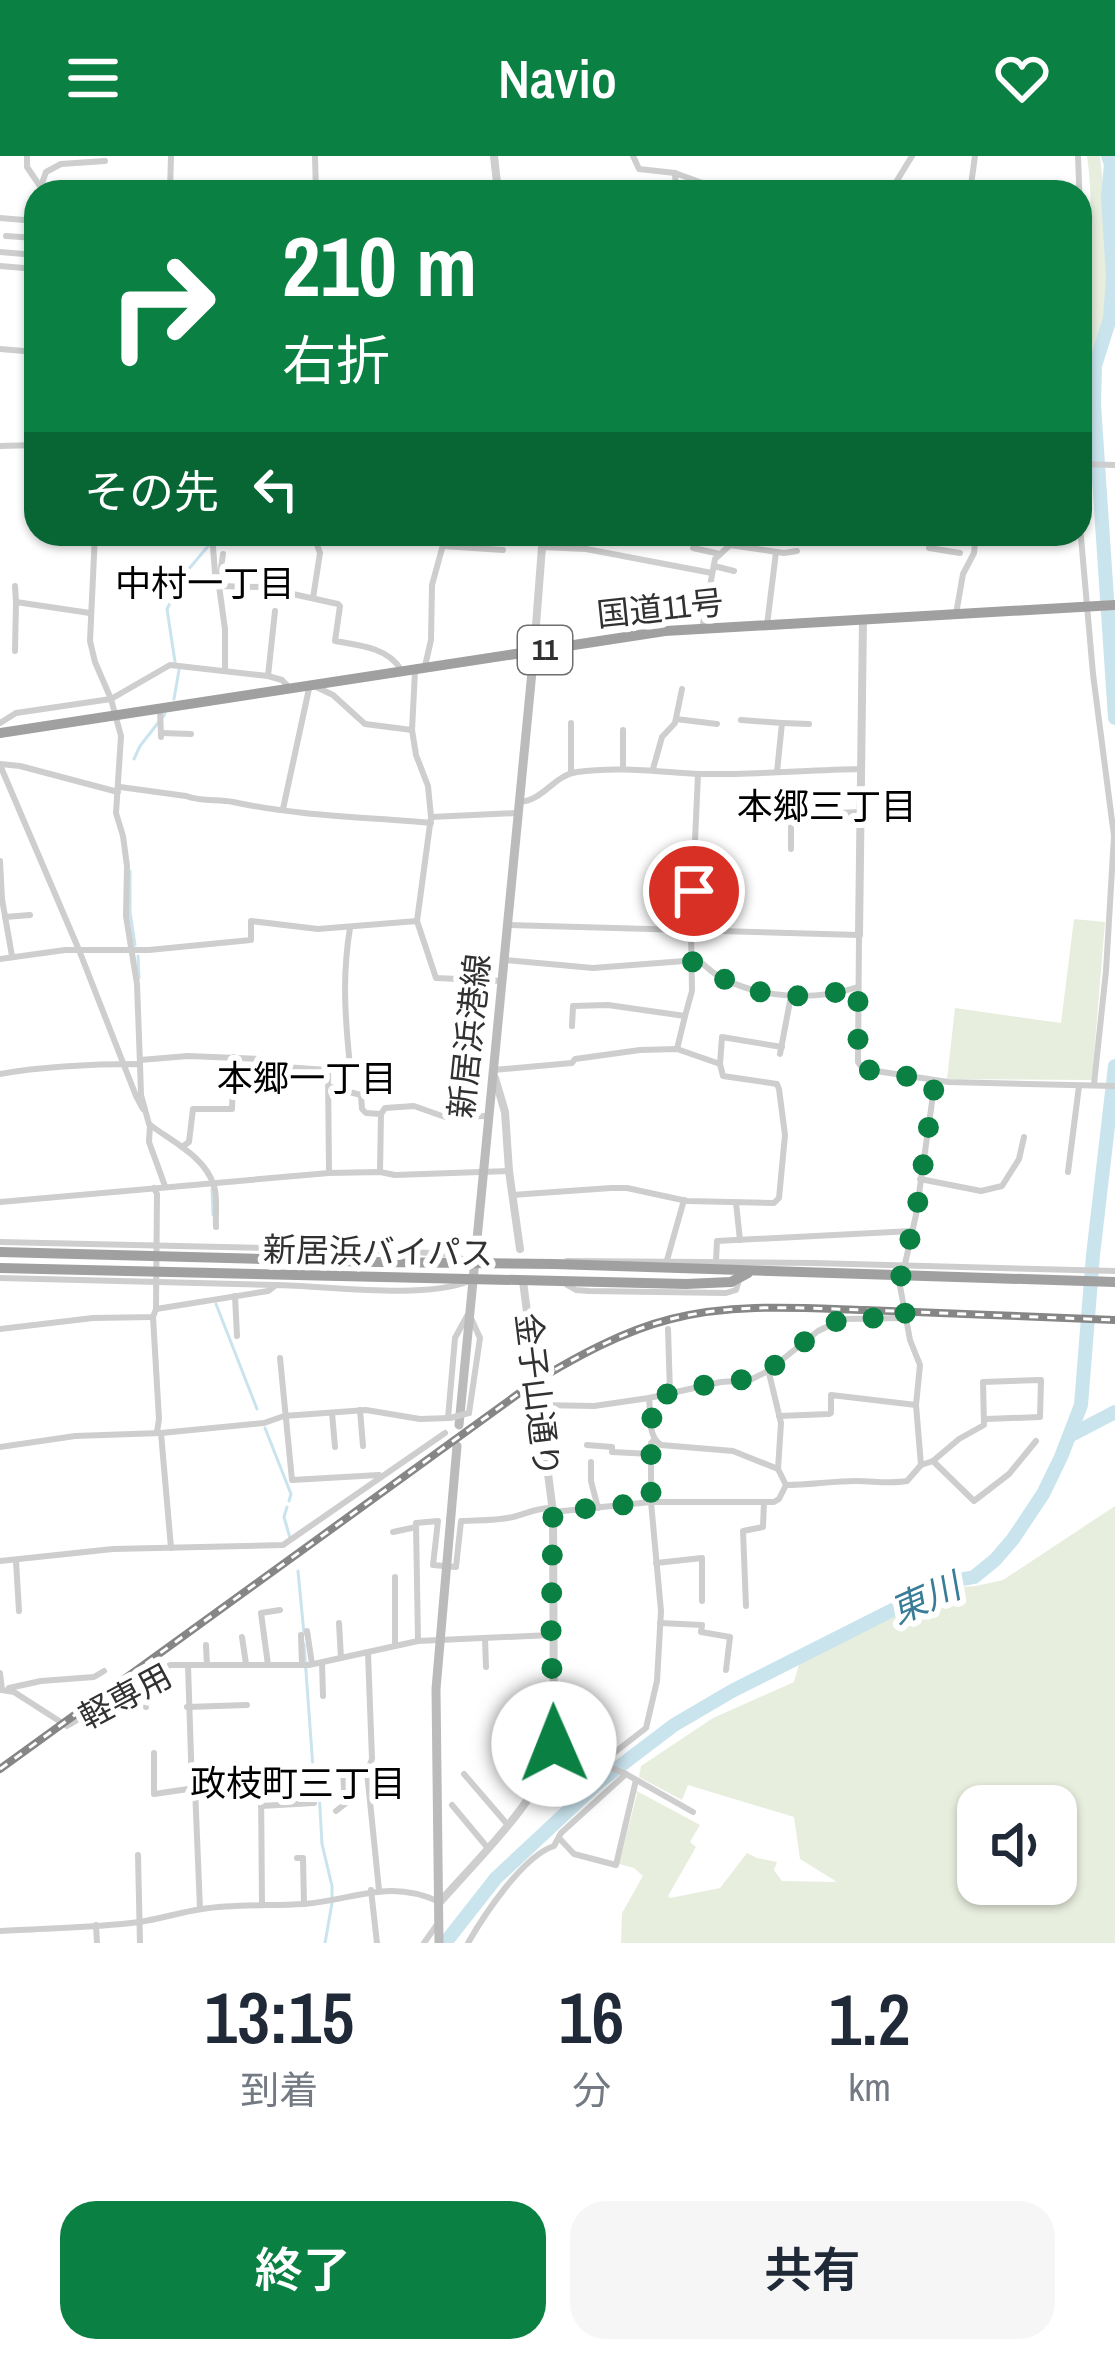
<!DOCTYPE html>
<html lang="ja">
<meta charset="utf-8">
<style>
body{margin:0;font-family:"Archivo Narrow","Noto Sans JP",sans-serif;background:#f6f6f7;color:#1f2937;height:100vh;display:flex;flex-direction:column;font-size:45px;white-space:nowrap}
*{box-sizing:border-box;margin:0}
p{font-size:39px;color:#747a83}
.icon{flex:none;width:66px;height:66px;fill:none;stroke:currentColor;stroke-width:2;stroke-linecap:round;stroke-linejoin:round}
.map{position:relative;height:1787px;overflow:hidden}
.side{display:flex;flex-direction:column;background:#fff;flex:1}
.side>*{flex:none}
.guide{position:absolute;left:24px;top:24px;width:1068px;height:366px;border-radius:36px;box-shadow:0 3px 9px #0004;background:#0b8043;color:#fff;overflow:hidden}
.tools{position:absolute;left:957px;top:1629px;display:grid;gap:24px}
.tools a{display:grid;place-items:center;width:120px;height:120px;border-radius:24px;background:#fff;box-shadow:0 3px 9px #0004;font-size:60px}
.pin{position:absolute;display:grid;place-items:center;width:102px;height:102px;color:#fff;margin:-51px;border:6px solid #fff;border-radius:50%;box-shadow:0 3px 12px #0007}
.me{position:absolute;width:132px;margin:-66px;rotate:359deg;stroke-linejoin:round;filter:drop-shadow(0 0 9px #0008)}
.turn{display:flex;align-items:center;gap:42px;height:252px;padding:0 60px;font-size:54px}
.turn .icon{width:156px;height:156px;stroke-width:2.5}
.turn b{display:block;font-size:84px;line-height:102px}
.then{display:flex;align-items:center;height:114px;padding:0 60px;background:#0003;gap:24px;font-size:45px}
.eta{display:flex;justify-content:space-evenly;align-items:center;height:204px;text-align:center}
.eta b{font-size:72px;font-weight:600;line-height:84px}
.primary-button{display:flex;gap:24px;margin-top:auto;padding:24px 60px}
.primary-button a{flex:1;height:138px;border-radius:36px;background:#0b8043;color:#fff;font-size:48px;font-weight:600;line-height:138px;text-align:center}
.primary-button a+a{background:#f6f6f7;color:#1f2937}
header{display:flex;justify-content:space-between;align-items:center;height:156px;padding:0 60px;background:#0b8043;color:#fff;font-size:54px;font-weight:600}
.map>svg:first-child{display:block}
.green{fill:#e8eede;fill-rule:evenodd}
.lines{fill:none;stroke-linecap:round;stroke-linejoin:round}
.stream{stroke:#cae4ee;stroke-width:3}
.river{stroke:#cae4ee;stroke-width:14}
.minor{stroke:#cecece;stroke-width:6}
.tertiary{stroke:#cecece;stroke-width:8}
.secondary{stroke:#bbb;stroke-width:9}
.trunk{stroke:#a0a0a0;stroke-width:10}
.rail-casing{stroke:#868686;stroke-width:8}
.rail{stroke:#fff;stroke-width:3;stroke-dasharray:9;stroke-linecap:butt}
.minor-bridge{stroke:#cecece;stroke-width:6}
.route{stroke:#0b8043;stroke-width:21;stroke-dasharray:0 37.8}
.labels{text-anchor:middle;stroke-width:12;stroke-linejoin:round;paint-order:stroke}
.shield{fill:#fff;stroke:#6f6f6f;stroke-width:3}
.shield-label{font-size:30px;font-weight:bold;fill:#313131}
.street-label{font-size:33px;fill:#313131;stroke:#fff}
.neighbourhood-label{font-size:36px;fill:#000;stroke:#fff}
.water-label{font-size:36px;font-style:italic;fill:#397c98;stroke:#fff}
</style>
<header><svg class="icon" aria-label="menu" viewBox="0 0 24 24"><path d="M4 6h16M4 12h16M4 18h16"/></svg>Navio<svg class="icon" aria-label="heart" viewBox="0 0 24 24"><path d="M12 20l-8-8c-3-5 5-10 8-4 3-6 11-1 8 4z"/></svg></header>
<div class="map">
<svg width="1115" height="1787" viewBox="0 0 1115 1787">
<rect width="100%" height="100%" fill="#fff"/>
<!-- green -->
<g class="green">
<path d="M 1087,0 L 1100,0 C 1105,52 1115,111 1104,163 C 1101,178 1094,193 1089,208 L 1084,154 L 1080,150 C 1080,138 1083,132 1085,121 C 1093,85 1092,36 1087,0 Z"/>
<path d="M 1074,763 L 1105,766 L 1092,924 L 947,923 L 955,852 L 1061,867 Z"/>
<path d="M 1115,1350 L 1115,1787 L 621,1787 L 622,1757 L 643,1720 L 634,1712 L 619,1708 L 637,1638 L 635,1634 L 700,1669 L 690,1686 L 696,1691 L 668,1740 L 670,1742 L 720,1732 L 747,1697 L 757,1702 L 777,1706 L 774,1714 L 782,1725 L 837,1726 L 800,1703 L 794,1661 L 688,1629 L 682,1644 L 639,1621 L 641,1610 L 713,1562 L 794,1526 L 800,1504 L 947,1432 L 976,1430 L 1003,1424 ZM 978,1650 L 1056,1650 L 1056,1728 L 978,1728 Z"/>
</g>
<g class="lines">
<!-- stream -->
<g class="stream">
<path d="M 175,506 L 167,453 L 188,414 L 209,389"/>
<path d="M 174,543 L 179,514"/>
<path d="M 134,603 L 140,590 L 165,558"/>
<path d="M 130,715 L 130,756 L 135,789"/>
<path d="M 138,800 L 139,822"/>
<path d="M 212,1033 L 213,1059"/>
<path d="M 216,1148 L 257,1253"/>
<path d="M 265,1272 L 291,1338 L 289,1345"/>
<path d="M 287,1351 L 284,1361 L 290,1382"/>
<path d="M 298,1415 L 304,1478"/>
<path d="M 304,1488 L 313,1612 L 319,1635 L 322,1688 L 332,1730 L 332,1747 L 325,1787"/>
</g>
<!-- river -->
<g class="river">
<path d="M 1108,0 L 1111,8 L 1108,40 L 1113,122 L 1110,162 L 1095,210 L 1094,248 L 1115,562"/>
<path d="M 1071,1279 L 1115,1256"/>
<path d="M 445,1787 L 496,1722 L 599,1626 L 674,1569 L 732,1535 L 948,1426 L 974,1421 L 995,1404 L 1013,1383 L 1043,1338 L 1061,1301 L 1081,1249 L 1093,1099 L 1115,910"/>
</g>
<!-- minor -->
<g class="minor">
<path d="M 27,0 L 27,11 L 44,36"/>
<path d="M 315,0 L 316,36"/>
<path d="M 633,0 L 639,13 L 675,17"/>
<path d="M 1078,0 L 1080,53"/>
<path d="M 790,28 L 810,32 L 813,36"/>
<path d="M 41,30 L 46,16 L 61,8 L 105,5"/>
<path d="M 170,36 L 171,0"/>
<path d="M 676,36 L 675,17 L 727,36"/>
<path d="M 890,36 L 912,0"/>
<path d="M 970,36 L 975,0"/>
<path d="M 0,62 L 36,65"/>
<path d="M 6,80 L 36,82"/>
<path d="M 0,96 L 36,99"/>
<path d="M 0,110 L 36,113"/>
<path d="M 0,193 L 36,196"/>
<path d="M 0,290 L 36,289"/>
<path d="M 1080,308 L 1115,309"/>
<path d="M 1080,370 L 1093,518 L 1114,680 L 1106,815 L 1094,928"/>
<path d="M 95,378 L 90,485 L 95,506 L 111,543 L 121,580 L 116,657 L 123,680 L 127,710 L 126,760 L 137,828 L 140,908"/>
<path d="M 212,378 L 215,417 L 219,430 L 261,431 L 338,448 L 340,450 L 335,485 C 359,489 389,492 401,514"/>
<path d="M 930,378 L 929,392 L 960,397"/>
<path d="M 443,390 L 503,394"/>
<path d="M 542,391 L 586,393 L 712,417"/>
<path d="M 693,392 L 720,398"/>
<path d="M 714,410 L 734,415"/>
<path d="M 219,426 L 223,398"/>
<path d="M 182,428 L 198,425 L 219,430 L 225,473 L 225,514"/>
<path d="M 15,430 L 16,446 L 90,457"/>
<path d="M 313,442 L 320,397 L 313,378"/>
<path d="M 956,458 L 963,418 L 974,397 L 976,378"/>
<path d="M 767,469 L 776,396"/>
<path d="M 702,473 L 715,403 L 730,389 L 784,397 L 797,395"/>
<path d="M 15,495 L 16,446"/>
<path d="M 425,510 L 431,484 L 432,429 L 446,378"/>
<path d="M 415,515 L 412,574 L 416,599 L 428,630 L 431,661 L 417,765 L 436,822 L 502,825"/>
<path d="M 268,520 L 275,455"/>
<path d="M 160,552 L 161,581"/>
<path d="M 676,563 L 717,568"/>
<path d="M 741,564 L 782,567 L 777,616"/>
<path d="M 0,567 L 16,557 L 111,543 L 170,509 L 268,520 L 282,524 L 290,532"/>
<path d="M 782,567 L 809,568"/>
<path d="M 161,577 L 191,578"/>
<path d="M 0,608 L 20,610 L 118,636"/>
<path d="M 0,609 L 79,794 L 136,940 L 143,953"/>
<path d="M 623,613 L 623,574"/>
<path d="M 653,613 L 662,581 L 675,567 L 682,533"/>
<path d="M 571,617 L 571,567"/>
<path d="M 120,631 L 186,640 C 202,646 217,643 233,646 C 298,660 364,661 431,667"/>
<path d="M 520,646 C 544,644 554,619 577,616 C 618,610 659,616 700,618 C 753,619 807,614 861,613"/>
<path d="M 283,653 L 310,528 L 333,539 L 365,568 L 412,574"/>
<path d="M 431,661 L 517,657"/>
<path d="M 791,693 L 791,659 L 860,656"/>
<path d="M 0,705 L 2,743 L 12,800"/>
<path d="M 5,761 L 30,759"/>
<path d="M 508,769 L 859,779 L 858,906 L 863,913 L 948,926 L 1115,930"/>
<path d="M 0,803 L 65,794 L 149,794 L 251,784 L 251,765 L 318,773 L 417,765"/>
<path d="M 504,804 L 593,812 L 698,804 C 706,810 713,818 722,822 C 763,843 815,845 858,831"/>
<path d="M 685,860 L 692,835 L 691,774 L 698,618"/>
<path d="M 572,870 L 573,850 L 608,849 L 685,860 L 677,893"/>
<path d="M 780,898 L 791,840"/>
<path d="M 140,904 L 188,900 L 262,903 L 284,911 L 328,914"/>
<path d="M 493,914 L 572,907 L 575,903 L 640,894 L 677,893 L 720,908"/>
<path d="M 0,918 C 45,910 95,908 140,908 L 141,939 L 149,968 C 172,986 205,1000 214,1030 C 218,1042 215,1058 216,1071"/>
<path d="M 330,931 L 361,939 L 362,953 L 366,957 L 381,958"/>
<path d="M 150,969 L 149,986 L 165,1030"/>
<path d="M 182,991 L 189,986 L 193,953 L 232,953 L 234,901"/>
<path d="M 380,1016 L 381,958 L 385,952 L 414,950 L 445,961 L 488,960"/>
<path d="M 1068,1016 L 1079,930"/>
<path d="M 329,1017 L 328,914 L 350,910 C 345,861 342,820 350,772"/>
<path d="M 920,1023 L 981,1035 L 1002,1030 L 1019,1003 L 1024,981"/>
<path d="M 154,1032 L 157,1038 L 156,1153 L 268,1135 L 276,1129 C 329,1130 420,1143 467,1126"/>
<path d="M 512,1039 L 611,1032 L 627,1032 L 687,1045 L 774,1047 L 779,1042 L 785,979 L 779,933 L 777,928 L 723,920 L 720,908 L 722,881 L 782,891"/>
<path d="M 0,1046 L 329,1017 L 380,1016 L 395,1019 L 509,1015"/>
<path d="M 736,1047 L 740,1084"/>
<path d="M 0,1086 L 398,1095 L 447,1098 L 469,1105"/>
<path d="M 667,1104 L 684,1044"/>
<path d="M 567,1105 L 813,1107 L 1115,1115"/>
<path d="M 716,1105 L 717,1085 L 912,1075"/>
<path d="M 0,1122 L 276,1129"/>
<path d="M 567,1129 L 576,1134 L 589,1135 L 726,1137 L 736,1134 L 739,1124"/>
<path d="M 235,1140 L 237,1180"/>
<path d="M 153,1161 L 159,1263 L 157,1276"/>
<path d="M 0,1173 L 93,1162 L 153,1161 L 156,1153"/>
<path d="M 668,1173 L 670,1237"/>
<path d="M 280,1202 L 292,1324 L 379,1319"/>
<path d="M 769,1217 L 781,1267 L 778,1313 L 786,1329"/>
<path d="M 649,1242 C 651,1257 647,1280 661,1289 L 733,1295 L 778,1313"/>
<path d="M 539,1249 L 594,1250 L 649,1242 L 721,1226 L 750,1224 L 768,1215 L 818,1175 L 843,1163 L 906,1162"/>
<path d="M 360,1254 L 363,1290"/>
<path d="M 332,1257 L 335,1291"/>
<path d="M 469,1257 L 480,1182 L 470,1160"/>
<path d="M 779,1260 L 829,1258 L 831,1257 L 831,1239 L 916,1249"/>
<path d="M 448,1262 L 455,1182 L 467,1160"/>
<path d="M 161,1277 L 171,1392"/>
<path d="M 587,1289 L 612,1291 L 612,1296 L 651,1298"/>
<path d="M 0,1291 L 75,1280 L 161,1277 L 264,1267 L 284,1260 L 366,1254 L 420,1263 L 450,1262"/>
<path d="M 933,1305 L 974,1345 L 1009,1318 L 1036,1285"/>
<path d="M 591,1306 L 591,1325 L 598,1352"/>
<path d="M 921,1309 L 916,1249 L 920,1209 L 910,1184 L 900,1130 L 916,1059 L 935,925"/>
<path d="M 553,1356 L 651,1346 L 774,1346 L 779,1343 L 786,1329 C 809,1329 833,1325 856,1325 C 874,1325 890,1328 907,1325 L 921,1309 L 933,1305 L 959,1283 L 984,1269 L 983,1226 L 1041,1224 L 1040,1261 L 986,1263"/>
<path d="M 393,1376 L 416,1371"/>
<path d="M 0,1405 L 113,1393 L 283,1389 L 445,1277"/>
<path d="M 16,1405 L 19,1455"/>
<path d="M 656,1407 L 702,1402 L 702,1445"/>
<path d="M 395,1421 L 395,1490"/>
<path d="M 746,1450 L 743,1375 L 763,1371 L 764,1346"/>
<path d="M 339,1467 L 341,1502"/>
<path d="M 660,1467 L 702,1469 L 701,1476 L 730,1481 L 726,1514"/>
<path d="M 307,1475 L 312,1508"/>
<path d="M 301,1479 L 302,1509"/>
<path d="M 242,1481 L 246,1508"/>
<path d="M 485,1482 L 486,1511"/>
<path d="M 418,1485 L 416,1367 L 438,1365 L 433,1409 L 456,1411 L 461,1365 C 477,1364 496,1365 513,1361 C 529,1357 535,1352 552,1352"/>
<path d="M 206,1489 L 207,1509"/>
<path d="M 322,1507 L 323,1540"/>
<path d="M 188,1509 L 192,1632"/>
<path d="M 268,1509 L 261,1457 L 280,1454"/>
<path d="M 0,1517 L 2,1534"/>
<path d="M 145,1524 L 146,1551"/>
<path d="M 9,1532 L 41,1525 L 94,1521 L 104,1515"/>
<path d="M 2,1534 L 14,1536 L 67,1570 L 170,1509 L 309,1509 L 418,1485 L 551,1479"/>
<path d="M 187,1551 L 247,1549"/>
<path d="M 554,1588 L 626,1618 L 693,1656"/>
<path d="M 154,1597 L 154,1638 L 195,1632 L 200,1753"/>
<path d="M 601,1607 L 646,1572 L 657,1525 L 661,1455 L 651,1346 L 651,1287 L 654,1284"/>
<path d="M 367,1616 L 379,1734"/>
<path d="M 464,1618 L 507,1668"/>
<path d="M 452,1649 L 487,1691"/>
<path d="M 261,1650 L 314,1647"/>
<path d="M 336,1655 L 345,1648 L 343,1616"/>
<path d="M 560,1683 L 574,1698 L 616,1709 L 636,1624"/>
<path d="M 138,1699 L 140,1787"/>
<path d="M 297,1702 L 303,1702 L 304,1748"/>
<path d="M 371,1734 L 377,1787"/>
<path d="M 262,1749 L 261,1631 L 252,1624 L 252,1617 L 367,1616 L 372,1603 L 368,1497"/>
<path d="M 96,1769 L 97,1787"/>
<path d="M 0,1775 C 46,1772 93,1772 139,1766 C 160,1763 181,1756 202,1753 C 236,1748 270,1750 304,1748 C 355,1744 388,1722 440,1746"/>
<path d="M 424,1787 L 436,1770"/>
<path d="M 468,1787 C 484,1759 523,1700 554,1690 L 561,1677 L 626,1618"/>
</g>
<!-- tertiary -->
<g class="tertiary">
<path d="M 494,0 L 498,36"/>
<path d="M 534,495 L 543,378"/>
<path d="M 859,779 L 863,464"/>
<path d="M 495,922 L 505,956 L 509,1015 L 520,1093"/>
<path d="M 440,1746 C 474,1707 546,1638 554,1588 L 553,1356 L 523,1125"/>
</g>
<!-- secondary -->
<g class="secondary">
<path d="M 459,1269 L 534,495"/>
<path d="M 439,1787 L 436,1533 L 457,1290"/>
</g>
<!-- trunk -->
<g class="trunk">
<path d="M 0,577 L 665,475 L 1115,449"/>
<path d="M 0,1096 L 377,1106 L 554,1108 L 1115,1126"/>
<path d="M 0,1112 L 686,1128 L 731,1126 L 748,1117"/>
</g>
<!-- rail casing -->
<g class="rail-casing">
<path id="rail" d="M 0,1613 L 536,1225 C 578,1200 623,1175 671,1163 C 734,1147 800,1152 865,1154 C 948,1157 1032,1161 1115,1164"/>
</g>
<!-- rail -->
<use href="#rail" class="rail"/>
<!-- minor-bridge -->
<path class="minor-bridge" d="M 450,1262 L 469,1257"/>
</g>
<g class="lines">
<!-- route -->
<path class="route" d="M 554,1588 L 551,1479 L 553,1356 L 651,1346 L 651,1287 L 654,1284 L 650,1242 L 705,1229 L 760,1221 L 818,1175 L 843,1162 L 906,1162 L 900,1130 L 901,1119 L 916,1059 L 935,925 L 863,913 L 858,906 L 858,831 C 814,844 764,844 722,822 C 714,818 706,810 698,805 L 691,806 L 694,735"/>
</g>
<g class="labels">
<!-- shield labels -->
<rect class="shield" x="518" y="470" width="54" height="48" rx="9"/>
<g class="shield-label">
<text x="545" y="504">11</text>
</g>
<!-- street labels -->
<g class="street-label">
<text transform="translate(660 452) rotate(-6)" y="12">国道11号</text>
<text transform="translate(469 880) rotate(-84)" y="12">新居浜港線</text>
<text transform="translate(378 1095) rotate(1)" y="12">新居浜バイパス</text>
<text transform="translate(538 1239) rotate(83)" y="12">金子山通り</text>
<text transform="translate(125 1540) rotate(-28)" y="12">軽専用</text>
</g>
<!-- neighbourhood labels -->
<g class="neighbourhood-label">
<text x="205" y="440">中村一丁目</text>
<text x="827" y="663">本郷三丁目</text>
<text x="307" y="935">本郷一丁目</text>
<text x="298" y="1640">政枝町三丁目</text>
</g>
<!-- water labels -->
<g class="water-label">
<text transform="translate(925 1442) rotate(-24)" y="13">東川</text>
</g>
</g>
</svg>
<div class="tools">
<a><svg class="icon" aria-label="sound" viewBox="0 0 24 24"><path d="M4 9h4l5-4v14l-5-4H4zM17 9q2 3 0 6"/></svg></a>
</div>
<div class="pin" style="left:694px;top:735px;background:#d93025"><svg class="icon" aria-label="arrive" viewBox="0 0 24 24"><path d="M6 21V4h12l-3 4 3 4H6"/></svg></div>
<svg class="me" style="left:554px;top:1588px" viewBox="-20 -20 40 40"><circle r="19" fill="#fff"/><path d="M0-13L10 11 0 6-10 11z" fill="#0b8043"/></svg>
<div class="guide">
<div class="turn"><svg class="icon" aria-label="right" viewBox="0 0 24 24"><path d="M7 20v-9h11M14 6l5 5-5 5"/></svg><div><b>210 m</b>右折</div></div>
<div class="then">その先<svg class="icon" aria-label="left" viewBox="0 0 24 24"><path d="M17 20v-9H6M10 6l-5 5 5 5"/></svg></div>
</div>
</div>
<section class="side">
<div class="eta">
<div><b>13:15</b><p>到着</p></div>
<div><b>16</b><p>分</p></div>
<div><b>1.2</b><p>km</p></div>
</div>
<div class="primary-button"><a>終了</a><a>共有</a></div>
</section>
